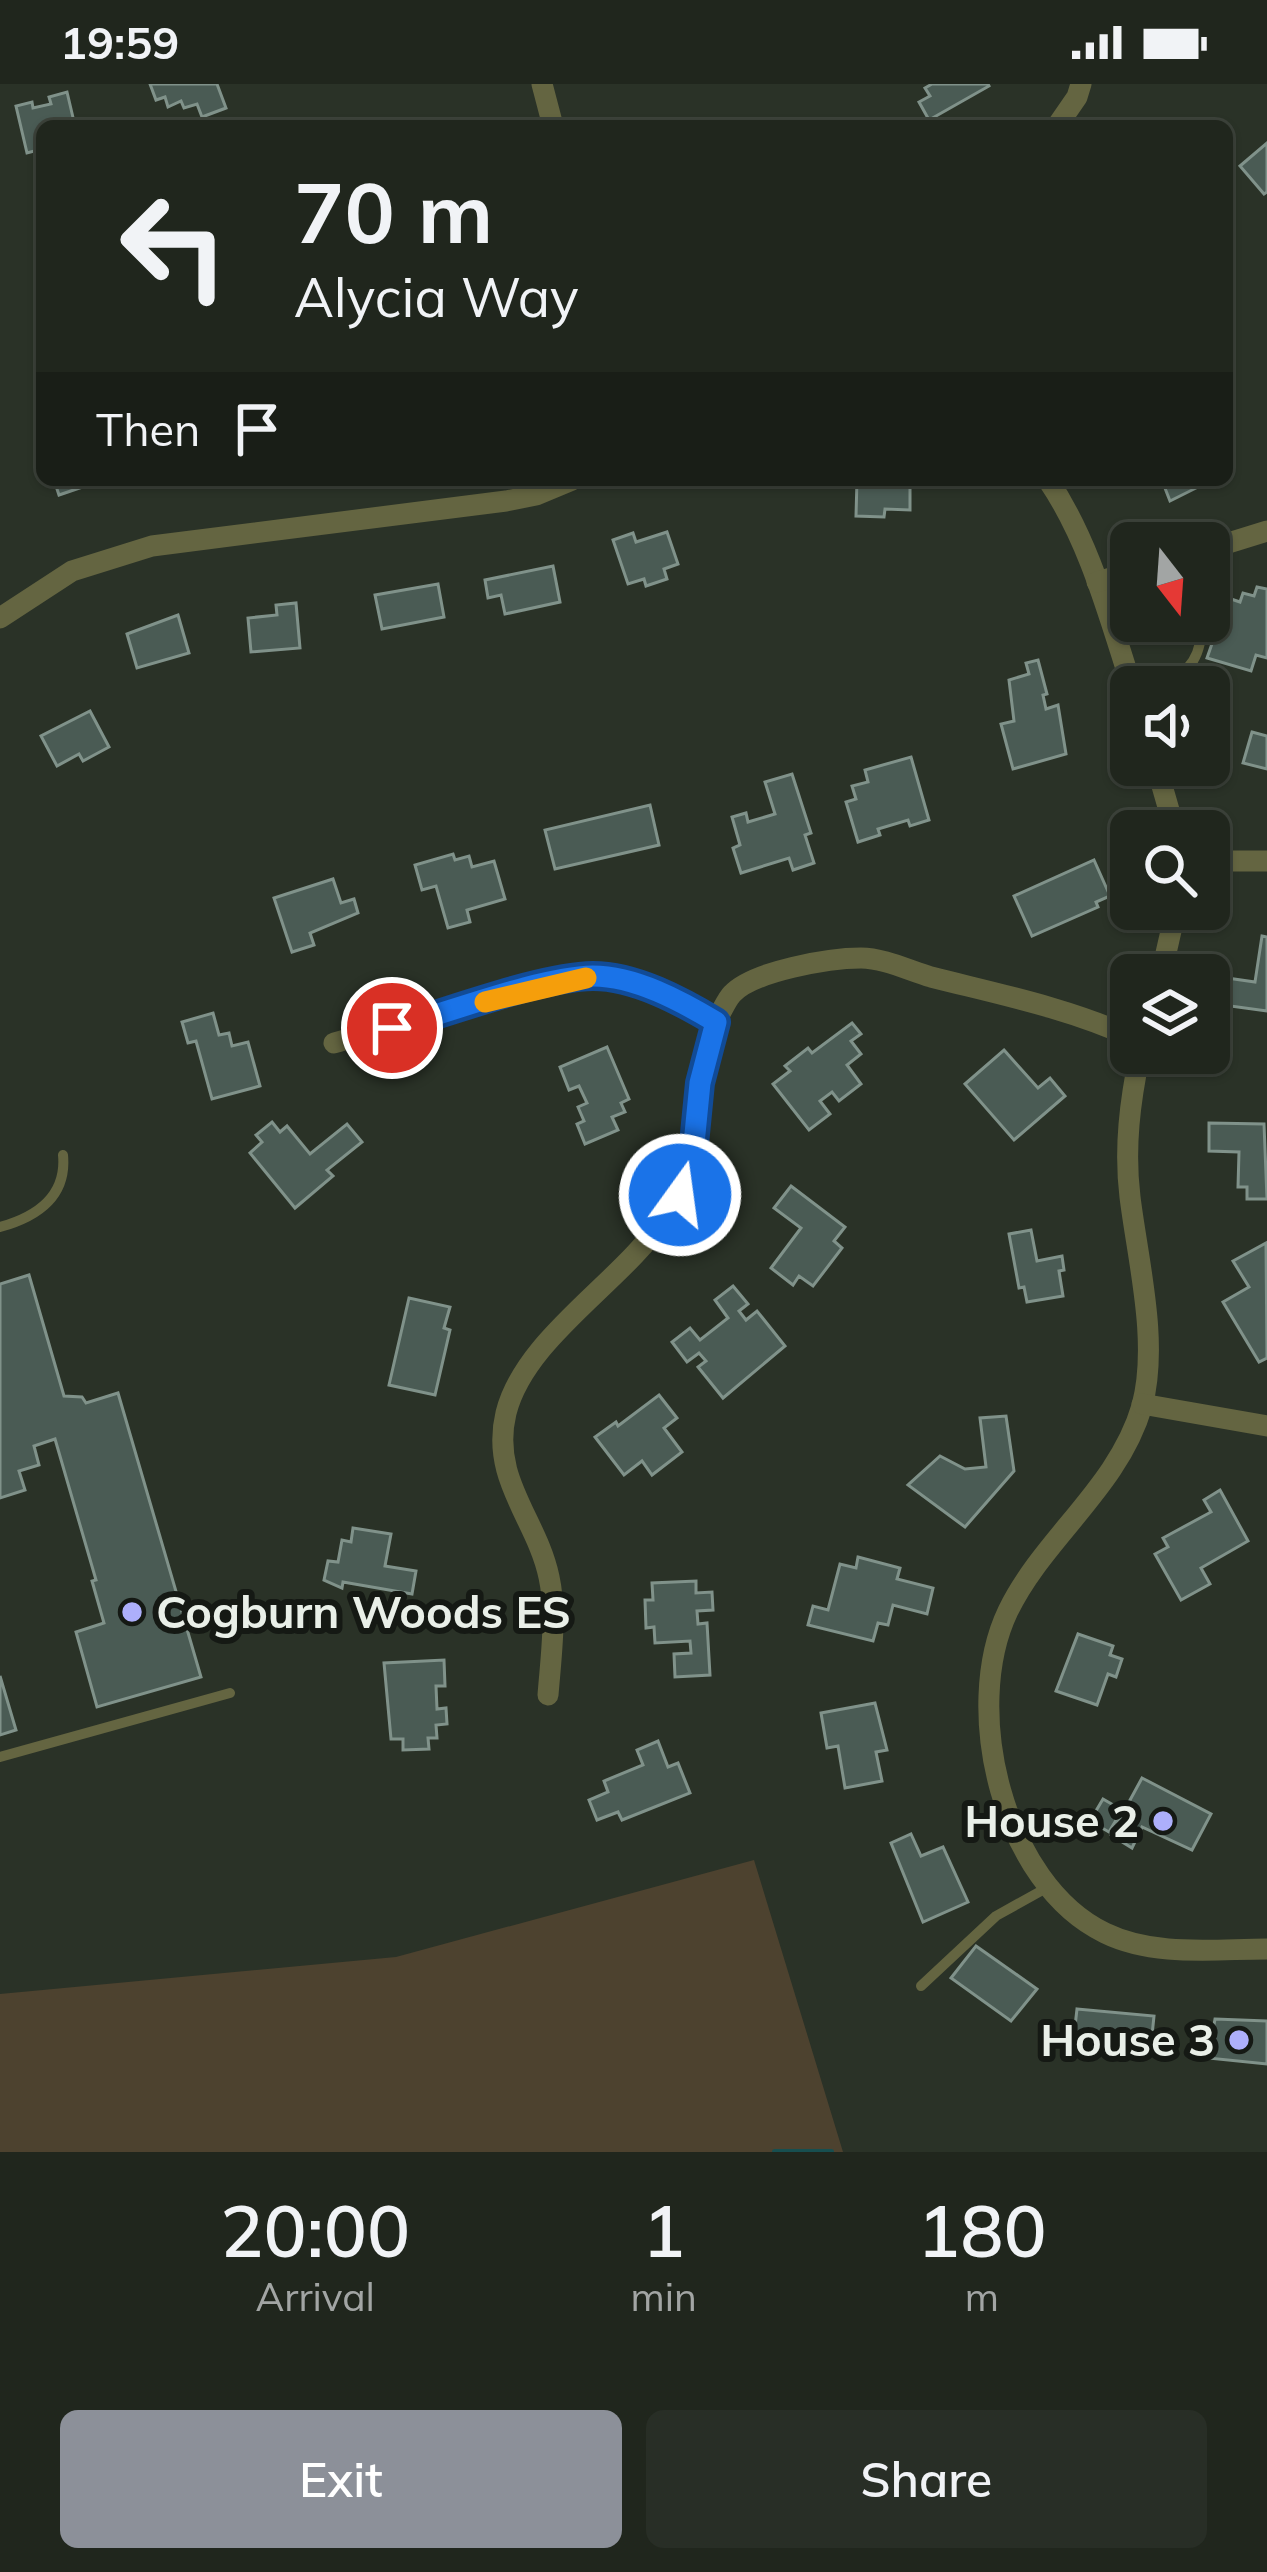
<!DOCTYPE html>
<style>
body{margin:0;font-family:Mulish,sans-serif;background:#282e26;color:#f1f3f6;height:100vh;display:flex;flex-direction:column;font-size:45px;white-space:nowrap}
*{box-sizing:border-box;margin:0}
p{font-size:39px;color:#a2a5a4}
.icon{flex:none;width:66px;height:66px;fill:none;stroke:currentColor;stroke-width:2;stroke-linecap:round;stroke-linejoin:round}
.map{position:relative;height:2068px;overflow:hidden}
.drawer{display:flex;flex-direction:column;background:#20261d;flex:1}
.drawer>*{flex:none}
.banner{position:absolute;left:36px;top:36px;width:1197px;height:366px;border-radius:18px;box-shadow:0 3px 9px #0004,0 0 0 3px #3d433b;background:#20261d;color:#f1f3f6;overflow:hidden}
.needle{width:78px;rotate:163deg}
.fabs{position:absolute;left:1110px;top:438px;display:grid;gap:24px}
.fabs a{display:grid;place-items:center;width:120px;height:120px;border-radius:18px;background:#20261d;box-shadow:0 3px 9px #0004,0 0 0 3px #3d433b;font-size:60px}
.pin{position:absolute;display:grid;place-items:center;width:102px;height:102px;color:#fff;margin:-51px;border:6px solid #fff;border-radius:50%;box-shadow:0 3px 12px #0007}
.me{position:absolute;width:132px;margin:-66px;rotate:14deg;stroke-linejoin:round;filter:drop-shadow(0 0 9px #0008)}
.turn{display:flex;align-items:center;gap:42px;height:252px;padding:0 60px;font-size:54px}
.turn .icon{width:156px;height:156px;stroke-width:2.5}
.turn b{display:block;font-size:84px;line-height:102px}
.then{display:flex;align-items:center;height:114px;padding:0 60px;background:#0003;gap:24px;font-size:45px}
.eta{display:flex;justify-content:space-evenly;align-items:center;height:204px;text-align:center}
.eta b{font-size:72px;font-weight:600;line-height:84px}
.action{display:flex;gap:24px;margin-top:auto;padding:24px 60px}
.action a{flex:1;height:138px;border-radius:18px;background:#8c9099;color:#fff;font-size:48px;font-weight:600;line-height:138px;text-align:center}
.action a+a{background:#282e26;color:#f1f3f6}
.status{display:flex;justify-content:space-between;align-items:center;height:84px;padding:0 60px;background:#20261d;direction:ltr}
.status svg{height:33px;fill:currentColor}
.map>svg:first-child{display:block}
.green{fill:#4d422f}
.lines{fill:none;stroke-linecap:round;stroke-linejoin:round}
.stream{stroke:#174f50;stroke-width:6}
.building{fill:#4a5b54;stroke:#80928a;stroke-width:3}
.service{stroke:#646541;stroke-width:10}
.minor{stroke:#646541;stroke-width:21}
.route-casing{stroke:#114b97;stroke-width:30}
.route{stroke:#1a73e8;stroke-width:21}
.slow{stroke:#f59e0b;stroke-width:21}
.poi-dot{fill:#adaffb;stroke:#151914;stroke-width:4.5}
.labels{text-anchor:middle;stroke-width:12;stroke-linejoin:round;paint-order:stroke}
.poi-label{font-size:45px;font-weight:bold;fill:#e9efe8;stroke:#151914;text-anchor:end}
</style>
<div class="status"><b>19:59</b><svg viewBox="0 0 49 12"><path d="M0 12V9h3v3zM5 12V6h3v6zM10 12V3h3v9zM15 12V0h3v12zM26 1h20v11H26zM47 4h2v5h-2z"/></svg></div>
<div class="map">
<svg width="1267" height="2068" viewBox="0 0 1267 2068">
<rect width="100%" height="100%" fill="#2a3227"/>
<!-- green -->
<path class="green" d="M 754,1776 L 843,2068 L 0,2068 L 0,1910 L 396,1873 Z"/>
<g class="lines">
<!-- stream -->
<path class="stream" d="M 775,2068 L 831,2068"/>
</g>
<!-- building -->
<g class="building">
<path d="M 150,0 L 217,0 L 226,24 L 202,33 L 197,20 L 184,24 L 181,17 L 168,23 L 165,13 L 156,16 Z"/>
<path d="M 932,0 L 988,0 L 989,2 L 929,36 L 919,18 L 930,12 L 925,4 Z"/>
<path d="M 67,8 L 75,42 L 42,42 L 42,65 L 27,69 L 16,22 L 32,18 L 33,24 L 51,20 L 49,13 Z"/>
<path d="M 1267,59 L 1267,108 L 1264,110 L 1240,82 Z"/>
<path d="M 54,396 L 103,396 L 59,411 Z"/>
<path d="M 733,396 L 785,396 L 785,403 L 733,400 Z"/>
<path d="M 857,396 L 910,396 L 910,426 L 885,425 L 884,433 L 856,432 Z"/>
<path d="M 1212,396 L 1170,417 L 1163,399 L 1167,396 Z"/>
<path d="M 667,448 L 678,480 L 664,485 L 667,495 L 646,502 L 644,495 L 628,500 L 613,456 L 633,449 L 636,458 Z"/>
<path d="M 553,482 L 560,518 L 505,530 L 501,511 L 488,514 L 485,496 Z"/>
<path d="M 438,500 L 444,533 L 382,545 L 375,511 Z"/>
<path d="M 1257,503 L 1267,505 L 1267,574 L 1256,571 L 1251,587 L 1207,574 L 1228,514 L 1240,518 L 1243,509 L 1254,512 Z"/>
<path d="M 296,519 L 300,564 L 251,568 L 248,534 L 277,531 L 276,521 Z"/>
<path d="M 178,531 L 189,569 L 137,584 L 127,550 Z"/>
<path d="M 1038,576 L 1047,610 L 1043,611 L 1046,625 L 1058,621 L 1066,670 L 1013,685 L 1001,640 L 1014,637 L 1009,596 L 1029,590 L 1026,579 Z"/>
<path d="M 90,627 L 109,663 L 83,677 L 79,670 L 57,682 L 41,652 Z"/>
<path d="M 1252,648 L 1267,652 L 1267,685 L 1243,679 Z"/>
<path d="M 911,673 L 929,736 L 910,742 L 908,736 L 878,745 L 880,751 L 858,758 L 846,718 L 856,715 L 852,702 L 868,698 L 865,686 Z"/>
<path d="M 792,690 L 811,749 L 805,751 L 814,779 L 793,786 L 789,774 L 741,789 L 733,764 L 740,761 L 732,733 L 746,729 L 748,738 L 775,730 L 765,698 Z"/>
<path d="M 650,721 L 659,761 L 555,785 L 545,746 Z"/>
<path d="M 453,770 L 455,776 L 469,772 L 472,783 L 494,777 L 505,815 L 467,826 L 470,838 L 448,844 L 436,802 L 422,806 L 415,781 Z"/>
<path d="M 1094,776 L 1110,812 L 1096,818 L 1098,823 L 1032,852 L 1014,812 Z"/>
<path d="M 333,795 L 341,819 L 354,815 L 358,829 L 310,849 L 314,861 L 292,868 L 274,814 Z"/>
<path d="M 1262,852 L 1267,853 L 1267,927 L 1223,921 L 1227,894 L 1255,898 Z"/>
<path d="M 213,929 L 219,951 L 229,949 L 232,962 L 248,958 L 260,1002 L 212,1015 L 196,957 L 188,959 L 182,938 Z"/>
<path d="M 852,939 L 861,950 L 851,957 L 861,970 L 847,981 L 861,1000 L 839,1017 L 832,1008 L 820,1017 L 830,1030 L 809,1046 L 773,1000 L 790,987 L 785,982 L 808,964 L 812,969 Z"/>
<path d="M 607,963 L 629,1015 L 621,1019 L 625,1028 L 612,1033 L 618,1046 L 585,1060 L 577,1040 L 584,1037 L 578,1023 L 587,1019 L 579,1002 L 569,1006 L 560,983 Z"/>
<path d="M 1004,966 L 1038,1004 L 1050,994 L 1065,1012 L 1014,1056 L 965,1000 Z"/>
<path d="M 272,1038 L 280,1048 L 287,1042 L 310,1070 L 347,1040 L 362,1058 L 327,1086 L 333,1092 L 295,1124 L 250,1069 L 262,1058 L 256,1051 Z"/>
<path d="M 1209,1039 L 1264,1040 L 1267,1115 L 1247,1115 L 1247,1103 L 1238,1103 L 1239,1068 L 1209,1067 Z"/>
<path d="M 791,1102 L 845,1143 L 834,1157 L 842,1164 L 813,1202 L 799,1192 L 793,1201 L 771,1184 L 801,1144 L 774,1124 Z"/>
<path d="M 1031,1146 L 1037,1177 L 1062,1172 L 1064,1186 L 1059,1187 L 1063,1212 L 1027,1218 L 1024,1203 L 1019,1204 L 1009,1150 Z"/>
<path d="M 1266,1159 L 1267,1274 L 1259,1278 L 1223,1218 L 1249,1203 L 1233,1177 Z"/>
<path d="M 29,1191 L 64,1312 L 82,1313 L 86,1319 L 118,1309 L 201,1593 L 97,1623 L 76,1548 L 104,1539 L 92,1497 L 96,1496 L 55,1355 L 34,1362 L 39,1381 L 19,1387 L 25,1406 L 0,1414 L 0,1200 Z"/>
<path d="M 733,1202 L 748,1220 L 739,1227 L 746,1236 L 757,1227 L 785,1262 L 723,1314 L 698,1283 L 706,1277 L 699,1269 L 687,1278 L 672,1258 L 690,1244 L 700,1256 L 728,1234 L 715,1216 Z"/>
<path d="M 409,1214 L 450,1223 L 444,1244 L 450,1246 L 435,1311 L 389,1301 Z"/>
<path d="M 659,1311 L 677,1334 L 664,1344 L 682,1368 L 652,1391 L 642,1377 L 624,1391 L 595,1353 L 616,1338 L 618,1342 Z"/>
<path d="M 1006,1332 L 1014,1387 L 965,1443 L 908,1401 L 940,1372 L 965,1385 L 986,1383 L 980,1334 Z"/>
<path d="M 1220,1406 L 1248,1457 L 1201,1484 L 1210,1500 L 1181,1516 L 1155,1470 L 1168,1463 L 1163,1454 L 1211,1428 L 1204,1416 Z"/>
<path d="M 353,1444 L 391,1450 L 385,1482 L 416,1487 L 412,1510 L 343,1498 L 342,1504 L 324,1496 L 328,1477 L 338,1478 L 342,1456 L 351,1458 Z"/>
<path d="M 858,1473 L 900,1484 L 897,1495 L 933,1504 L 927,1530 L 893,1521 L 888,1541 L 878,1539 L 873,1557 L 808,1541 L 813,1522 L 828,1526 L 840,1480 L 856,1484 Z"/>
<path d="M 696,1497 L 696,1509 L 712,1508 L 713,1526 L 697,1527 L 698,1540 L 707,1539 L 710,1591 L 675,1593 L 674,1570 L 691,1569 L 690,1557 L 655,1559 L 654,1543 L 646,1544 L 645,1516 L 653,1516 L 652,1499 Z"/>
<path d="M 1078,1550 L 1113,1562 L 1110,1571 L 1122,1575 L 1116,1593 L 1108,1590 L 1097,1621 L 1056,1607 Z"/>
<path d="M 444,1576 L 445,1602 L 436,1602 L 437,1625 L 446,1624 L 447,1640 L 436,1641 L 437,1654 L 428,1654 L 429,1665 L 403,1666 L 403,1655 L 391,1655 L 384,1579 Z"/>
<path d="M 0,1592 L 16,1646 L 0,1651 Z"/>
<path d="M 875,1619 L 887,1666 L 876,1668 L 882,1697 L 845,1704 L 838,1662 L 827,1664 L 821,1629 Z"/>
<path d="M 658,1657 L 668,1683 L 678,1679 L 690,1709 L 622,1736 L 618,1728 L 597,1736 L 589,1716 L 608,1708 L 604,1697 L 643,1681 L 637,1666 Z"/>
<path d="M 1142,1694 L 1211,1730 L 1192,1766 L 1142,1743 L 1132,1764 L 1111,1751 Z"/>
<path d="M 1103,1715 L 1122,1726 L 1109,1748 L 1090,1737 Z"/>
<path d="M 911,1750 L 921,1772 L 943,1763 L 968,1818 L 923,1838 L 891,1759 Z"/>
<path d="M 976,1862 L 1037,1905 L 1011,1937 L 951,1894 Z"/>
<path d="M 1077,1925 L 1154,1932 L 1150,1971 L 1087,1964 L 1088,1952 L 1074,1951 Z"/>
<path d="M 1215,1935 L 1267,1937 L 1267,1980 L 1208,1974 Z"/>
</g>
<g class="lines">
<!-- service -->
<g class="service">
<path d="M 1161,603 C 1192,587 1202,571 1202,537"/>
<path d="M 0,1143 C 36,1133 67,1113 63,1071"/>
<path d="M 0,1673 L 230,1609"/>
<path d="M 921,1902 L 996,1832 L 1050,1802"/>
</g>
<!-- minor -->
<g class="minor">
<path d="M 542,0 L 553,42"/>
<path d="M 1057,42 L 1077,13 L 1081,0"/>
<path d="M 1048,396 C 1090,458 1109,533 1132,603"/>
<path d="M 1209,465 L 1267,447"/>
<path d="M 1097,498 L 1131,488"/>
<path d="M 0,534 L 72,487 L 152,462 L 506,417 L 536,411 L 572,396"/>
<path d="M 1156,681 L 1175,747"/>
<path d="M 1209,777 L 1267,777"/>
<path d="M 1161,891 L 1176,825"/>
<path d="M 334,959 L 530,904 L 594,892 L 644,902 L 716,938"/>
<path d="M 1140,969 C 1130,1017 1124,1064 1130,1113 C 1138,1178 1159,1258 1142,1322 C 1118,1404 1044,1453 1008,1527 C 961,1625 1003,1800 1105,1849 C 1154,1873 1214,1865 1267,1865"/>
<path d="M 1142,1320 L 1267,1342"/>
<path d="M 548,1611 C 551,1573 557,1530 549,1493 C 537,1435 490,1395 506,1329 C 525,1253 623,1198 665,1133 C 708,1068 686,998 718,933 C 722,927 727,915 732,910 C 753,887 830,874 861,874 C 884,874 910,887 931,893 C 998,910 1068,924 1131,953"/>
</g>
</g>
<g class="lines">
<!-- route casing -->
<g class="route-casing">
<path id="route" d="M 392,944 C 448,929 539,893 593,892 C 635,892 681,917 716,938 L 700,999 L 692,1080 L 680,1111"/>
</g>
<!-- route -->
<use href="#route" class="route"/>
<!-- slow -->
<path class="slow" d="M 485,918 L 586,894"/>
</g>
<!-- markers -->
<g class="poi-dot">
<circle cx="132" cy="1528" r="12"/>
<circle cx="1163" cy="1737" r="12"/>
<circle cx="1239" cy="1956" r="12"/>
</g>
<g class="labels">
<!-- poi labels -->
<g class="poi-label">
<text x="156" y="1544" text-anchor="start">Cogburn Woods ES</text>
<text x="1139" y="1753">House 2</text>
<text x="1215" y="1972">House 3</text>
</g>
</g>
</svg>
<div class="fabs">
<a><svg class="needle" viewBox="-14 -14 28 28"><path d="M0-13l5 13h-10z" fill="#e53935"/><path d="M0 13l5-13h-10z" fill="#a2a5a4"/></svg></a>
<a><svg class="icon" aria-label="sound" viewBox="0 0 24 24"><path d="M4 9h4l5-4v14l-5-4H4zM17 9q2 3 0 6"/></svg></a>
<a><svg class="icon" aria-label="search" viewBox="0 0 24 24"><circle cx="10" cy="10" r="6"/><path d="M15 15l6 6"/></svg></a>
<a><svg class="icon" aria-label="layers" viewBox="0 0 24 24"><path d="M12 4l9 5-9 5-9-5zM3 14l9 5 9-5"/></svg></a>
</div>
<div class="pin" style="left:392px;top:944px;background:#d93025"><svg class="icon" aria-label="arrive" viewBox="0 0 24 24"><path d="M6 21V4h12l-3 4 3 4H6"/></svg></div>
<svg class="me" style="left:680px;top:1111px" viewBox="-20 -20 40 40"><circle r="17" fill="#1a73e8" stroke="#fff" stroke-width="3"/><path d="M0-11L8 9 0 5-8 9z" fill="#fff"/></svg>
<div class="banner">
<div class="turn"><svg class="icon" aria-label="left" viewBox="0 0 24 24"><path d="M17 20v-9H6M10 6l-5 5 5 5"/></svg><div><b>70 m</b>Alycia Way</div></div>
<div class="then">Then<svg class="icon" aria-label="arrive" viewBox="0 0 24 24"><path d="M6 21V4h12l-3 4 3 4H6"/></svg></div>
</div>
</div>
<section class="drawer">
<div class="eta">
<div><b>20:00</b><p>Arrival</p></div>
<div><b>1</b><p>min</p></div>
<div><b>180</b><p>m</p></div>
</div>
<div class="action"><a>Exit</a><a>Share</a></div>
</section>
